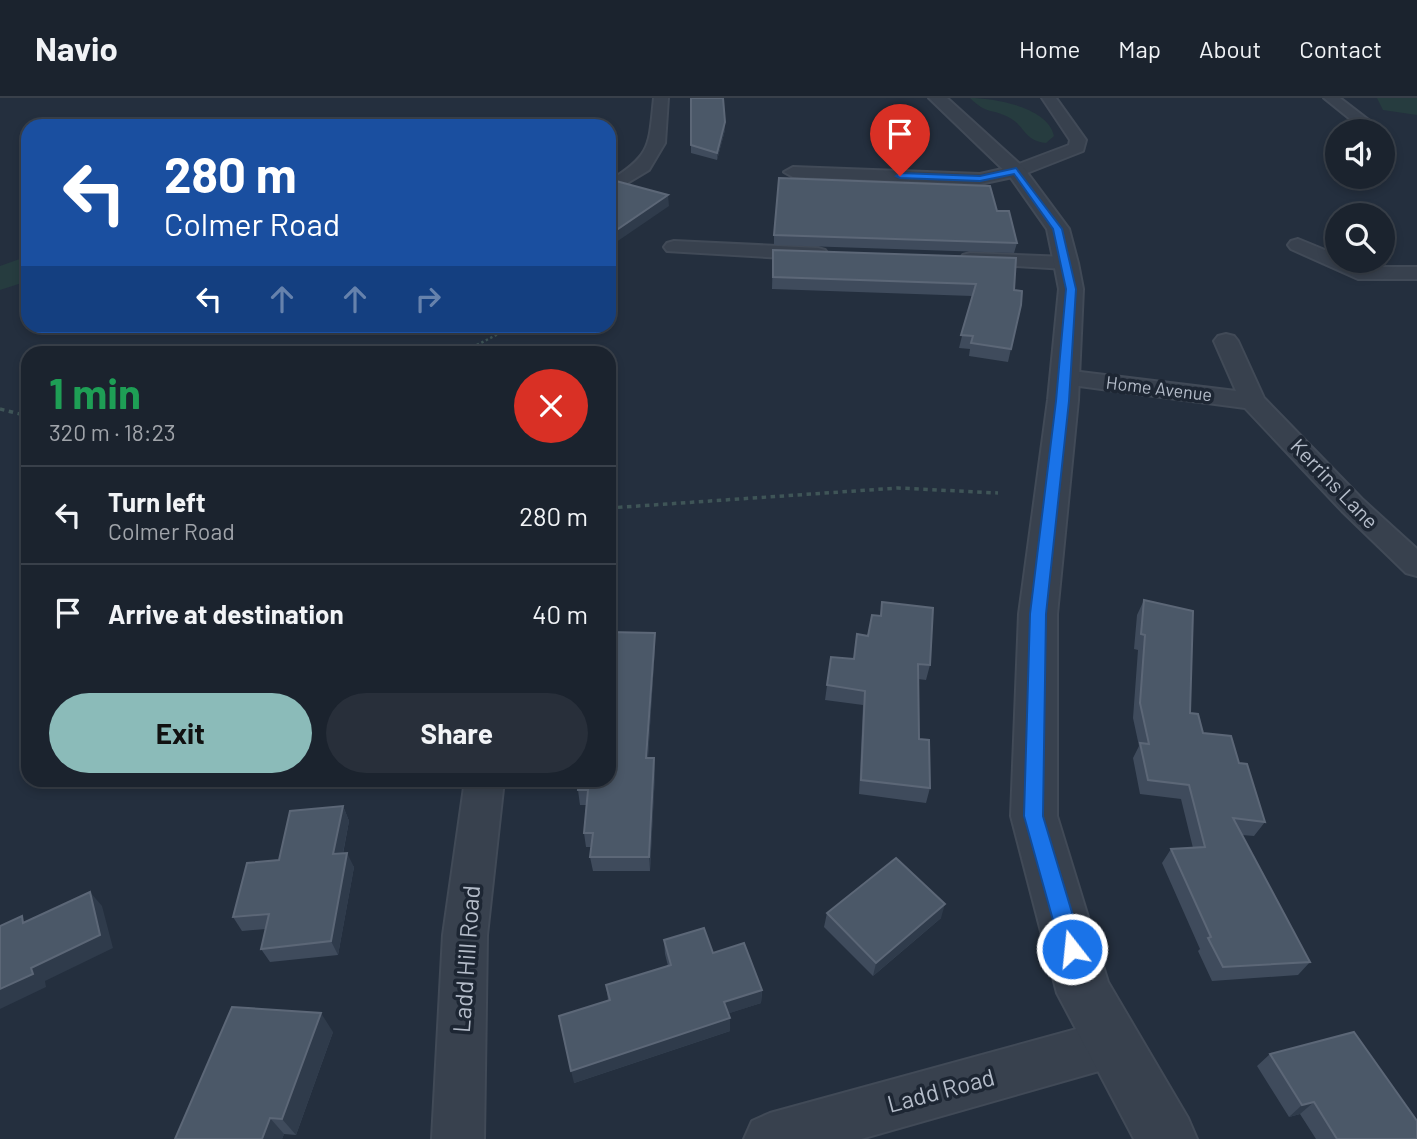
<!DOCTYPE html>
<meta charset="utf-8">
<style>
body{margin:0;font-family:Barlow,sans-serif;background:#282f3a;color:#f1f3f6;height:100vh;display:flex;flex-direction:column;font-size:26px;white-space:nowrap}
*{box-sizing:border-box;margin:0}
p{font-size:23px;color:#a0a4aa}
.icon{flex:none;width:38px;height:38px;fill:none;stroke:currentColor;stroke-width:2;stroke-linecap:round;stroke-linejoin:round}
.map{position:relative;flex:1;overflow:hidden}
.details{position:absolute;left:21px;top:248px;width:595px;height:441px;display:flex;flex-direction:column;background:#1b232e;border-radius:21px;box-shadow:0 4px 10px #0003,0 0 0 2px #39404a}
.details>*{flex:none}
.top-card{position:absolute;left:21px;top:21px;width:595px;height:214px;border-radius:21px;box-shadow:0 4px 10px #0003,0 0 0 2px #39404a;background:#1a4fa0;color:#fff;overflow:hidden}
.tools{position:absolute;left:1325px;top:21px;display:grid;gap:14px}
.tools a{display:grid;place-items:center;width:70px;height:70px;border-radius:50%;background:#1b232e;box-shadow:0 4px 10px #0003,0 0 0 2px #39404a;font-size:35px}
.pin{position:absolute;display:grid;place-items:center;width:60px;height:60px;color:#fff;margin:-72px -30px;border-radius:50% 50% 50% 0;rotate:-45deg;box-shadow:0 0 7px #0007}
.pin .icon{rotate:45deg}
.me{position:absolute;width:77px;margin:-38px;rotate:344deg;stroke-linejoin:round;filter:drop-shadow(0 0 5px #0008)}
.turn{display:flex;align-items:center;gap:24px;height:147px;padding:0 28px;font-size:32px}
.turn .icon{width:91px;height:91px;stroke-width:2.5}
.turn b{display:block;font-size:49px;line-height:60px}
.lanes{display:flex;align-items:center;height:66px;padding:0 28px;background:#0003;justify-content:center;gap:35px;direction:ltr}
.lanes .off{opacity:.35}
.round{display:grid;place-items:center;flex:none;width:74px;height:74px;border-radius:37px;background:#282f3a}
.head{display:flex;align-items:center;justify-content:space-between;height:119px;padding:0 28px}
h1{font-size:42px;font-weight:700;line-height:52px;color:#1e9e55}
.primary-button{display:flex;gap:14px;margin-top:auto;padding:14px 28px}
.primary-button a{flex:1;height:80px;border-radius:42px;background:#8bbbb9;color:#111;font-size:28px;font-weight:700;line-height:80px;text-align:center}
.primary-button a+a{background:#282f3a;color:#f1f3f6}
ul{padding:0;list-style:none}
li{display:flex;align-items:center;gap:21px;height:98px;padding:0 28px;border-top:2px solid #39404a}
li div{flex:1}
li b{display:block;font-size:26px}
li em{font-style:normal}
header{display:flex;align-items:center;gap:42px;box-sizing:border-box;height:98px;padding:0 35px;background:#1b232e;border-bottom:2px solid #39404a}
header strong{font-size:33px}
nav{display:flex;gap:38px;margin-inline-start:auto;font-size:24px}
.map>svg:first-child{display:block}
.green{fill:#263c3f}
.lines{fill:none;stroke-linecap:round;stroke-linejoin:round}
.minor-casing{stroke:#414a57;stroke-width:4}
.tertiary-casing{stroke:#414a57;stroke-width:4}
.path-far1{stroke:#3f5557;stroke-width:2.5;stroke-dasharray:2.5 2.5;stroke-linecap:butt}
.path{stroke:#3f5557;stroke-width:3.5;stroke-dasharray:4.5 4.5;stroke-linecap:butt}
.minor{fill:#38414e;fill-rule:evenodd}
.tertiary{fill:#38414e;fill-rule:evenodd}
.wall{fill:#3f4b5c}
.shaded-wall{fill:#2f3b4b}
.building{fill:#4b5868;stroke:#5c6777;stroke-width:2}
.route{fill:#1a73e8;stroke:#114b97;stroke-width:2}
.labels{text-anchor:middle;stroke-width:7;stroke-linejoin:round;paint-order:stroke}
.far-street-label{font-size:18px;fill:#b4bcc9;stroke:#1d2633}
.street-label{font-size:21px;fill:#b4bcc9;stroke:#1d2633}
.near-street-label{font-size:24px;fill:#b4bcc9;stroke:#1d2633}
</style>
<header>
<strong>Navio</strong>
<nav><a>Home</a><a>Map</a><a>About</a><a>Contact</a></nav>
</header>
<div class="map">
<svg width="1417" height="1041" viewBox="0 0 1417 1041">
<rect width="100%" height="100%" fill="#242f3e"/>
<!-- green -->
<g class="green">
<path d="M 970,0 C 994,0 1048,9 1054,38 L 1046,45 C 1023,42 1026,29 1010,20 C 992,10 987,17 970,0 Z"/>
<path d="M 1377,0 L 1417,0 L 1417,17 L 1383,12 Z"/>
<path d="M 28,158 L 28,183 L 0,192 L 0,168 Z"/>
</g>
<g class="lines">
<!-- minor casing -->
<g class="minor-casing">
<g id="minor">
<path d="M 654,0 L 668,0 L 665,45 L 649,72 L 609,96 L 609,83 C 652,57 649,47 654,0 Z"/>
<path d="M 1042,0 L 1056,0 L 1086,42 L 1083,53 L 1022,77 L 980,86 L 793,79 L 784,74 L 793,69 L 980,76 L 1011,69 L 1069,47 L 1070,42 Z"/>
<path d="M 1324,0 L 1340,0 L 1379,30 L 1377,33 L 1365,33 Z"/>
<path d="M 1298,141 L 1337,157 L 1337,163 L 1348,163 L 1361,169 L 1417,169 L 1417,181 L 1358,181 L 1291,151 L 1288,147 L 1291,143 Z"/>
<path d="M 674,143 L 818,150 L 825,152 L 828,156 L 825,160 L 818,162 L 667,153 L 664,149 L 667,145 Z"/>
<path d="M 970,155 L 1066,159 L 1073,161 L 1076,165 L 1073,169 L 1066,171 L 963,165 L 960,161 L 963,157 Z"/>
<path d="M 1226,236 L 1234,238 L 1238,243 L 1264,300 L 1362,401 L 1417,451 L 1417,478 L 1406,475 L 1342,413 L 1245,310 L 1064,286 L 1055,284 L 1052,279 L 1055,274 L 1064,272 L 1236,293 L 1214,243 L 1218,238 Z"/>
<path d="M 465,682 L 504,682 L 487,837 L 484,1041 L 432,1041 L 443,837 Z"/>
<path d="M 1113,921 L 1130,928 L 1137,945 L 1130,962 L 1113,969 L 861,1041 L 744,1041 L 752,1023 L 770,1015 Z"/>
</g>
</g>
<!-- tertiary casing -->
<g class="tertiary-casing">
<path id="tertiary" d="M 929,0 L 947,0 L 1023,69 L 1069,131 L 1078,165 L 1083,191 L 1078,302 L 1057,516 L 1057,718 L 1108,884 L 1188,1020 L 1197,1041 L 1134,1041 L 1057,895 L 1011,718 L 1019,516 L 1048,302 L 1059,191 L 1054,165 L 1047,131 L 1009,77 Z"/>
</g>
<!-- path-far1 -->
<path class="path-far1" d="M 459,256 L 514,228"/>
<!-- path -->
<g class="path">
<path d="M 0,311 L 28,318"/>
<path d="M 609,410 L 898,390 L 998,395"/>
</g>
<!-- minor -->
<use href="#minor" class="minor"/>
<!-- tertiary -->
<use href="#tertiary" class="tertiary"/>
</g>
<!-- wall -->
<g class="wall">
<path d="M 691,0 L 725,24 L 725,32 L 717,62 L 691,55 Z"/>
<path d="M 997,113 L 1017,145 L 1014,155 L 774,147 L 774,137 Z"/>
<path d="M 773,152 L 1014,192 L 1021,207 L 1008,264 L 969,258 L 970,251 L 959,250 L 972,198 L 772,191 Z"/>
<path d="M 1144,502 L 1190,615 L 1203,635 L 1239,665 L 1265,724 L 1254,738 L 1242,737 L 1310,864 L 1298,877 L 1212,883 L 1198,853 L 1200,851 L 1162,765 L 1171,751 L 1193,750 L 1181,701 L 1140,696 L 1133,660 L 1139,648 L 1133,620 L 1138,552 L 1134,551 L 1137,517 Z"/>
<path d="M 882,504 L 930,567 L 926,582 L 918,581 L 919,641 L 930,690 L 926,705 L 859,696 L 863,607 L 825,602 L 831,559 L 854,561 L 880,518 Z"/>
<path d="M 655,535 L 655,549 L 648,660 L 654,660 L 655,675 L 650,773 L 593,773 L 590,759 L 591,749 L 586,749 L 584,735 L 586,707 L 580,707 L 578,692 L 609,682 Z"/>
<path d="M 343,708 L 349,723 L 343,756 L 354,769 L 338,857 L 270,864 L 261,851 L 266,831 L 242,833 L 233,819 L 279,762 Z"/>
<path d="M 827,815 L 941,820 L 873,878 L 824,829 Z"/>
<path d="M 664,842 L 713,855 L 762,892 L 761,905 L 729,915 L 730,933 L 574,985 L 608,902 L 606,887 L 668,868 L 665,856 Z"/>
<path d="M 333,934 L 296,1037 L 284,1036 L 282,1041 L 175,1041 Z"/>
<path d="M 1270,956 L 1417,1041 L 1316,1041 L 1300,1016 L 1289,1019 L 1257,968 Z"/>
</g>
<!-- shaded-wall -->
<g class="shaded-wall">
<path d="M 725,24 L 725,32 L 717,62 L 717,55 Z"/>
<path d="M 668,97 L 669,108 L 609,149 L 609,137 Z"/>
<path d="M 655,535 L 655,549 L 647,675 L 646,660 Z"/>
<path d="M 654,660 L 655,675 L 650,773 L 649,759 Z"/>
<path d="M 343,708 L 349,723 L 340,770 L 333,756 Z"/>
<path d="M 347,755 L 354,769 L 338,857 L 331,843 Z"/>
<path d="M 90,794 L 102,808 L 113,850 L 45,883 L 46,889 L 0,911 L 0,891 L 31,870 Z"/>
<path d="M 945,806 L 941,820 L 873,878 L 876,865 Z"/>
<path d="M 762,892 L 761,905 L 724,917 L 724,904 Z"/>
<path d="M 321,915 L 333,934 L 296,1037 L 282,1021 Z"/>
<path d="M 730,920 L 730,933 L 574,985 L 571,973 Z"/>
<path d="M 1314,1004 L 1300,1016 L 1289,1019 L 1302,1007 Z"/>
<path d="M 270,1020 L 284,1036 L 282,1041 L 262,1041 Z"/>
</g>
<!-- building -->
<g class="building">
<path d="M 691,0 L 723,0 L 725,24 L 717,55 L 691,47 Z"/>
<path d="M 779,80 L 990,88 L 997,113 L 1009,113 L 1017,145 L 774,137 Z"/>
<path d="M 616,83 L 668,97 L 609,137 L 609,87 Z"/>
<path d="M 773,152 L 1016,160 L 1014,192 L 1022,193 L 1021,207 L 1011,251 L 971,245 L 973,238 L 961,237 L 976,186 L 773,179 Z"/>
<path d="M 1144,502 L 1193,513 L 1190,615 L 1198,616 L 1203,635 L 1231,638 L 1239,665 L 1247,666 L 1265,724 L 1233,720 L 1310,864 L 1223,869 L 1208,840 L 1211,839 L 1171,751 L 1205,749 L 1189,687 L 1148,682 L 1140,645 L 1149,646 L 1140,605 L 1145,537 L 1141,536 Z"/>
<path d="M 882,504 L 933,510 L 930,567 L 918,566 L 919,641 L 929,642 L 930,690 L 861,682 L 865,593 L 827,587 L 831,559 L 854,561 L 857,536 L 868,538 L 872,517 L 881,518 Z"/>
<path d="M 609,534 L 655,535 L 646,660 L 654,660 L 649,759 L 590,759 L 593,735 L 584,735 L 588,692 L 578,692 L 579,682 L 609,682 Z"/>
<path d="M 343,708 L 333,756 L 347,755 L 331,843 L 261,851 L 269,816 L 233,819 L 247,765 L 279,762 L 290,713 Z"/>
<path d="M 896,760 L 945,806 L 876,865 L 827,815 Z"/>
<path d="M 90,794 L 100,837 L 31,870 L 33,876 L 0,891 L 0,828 L 22,818 L 23,825 Z"/>
<path d="M 704,830 L 713,855 L 744,845 L 762,892 L 724,904 L 730,920 L 571,973 L 559,918 L 610,902 L 606,887 L 671,867 L 664,842 Z"/>
<path d="M 232,909 L 321,915 L 282,1021 L 270,1020 L 262,1041 L 175,1041 Z"/>
<path d="M 1354,934 L 1417,1023 L 1417,1041 L 1337,1041 L 1314,1004 L 1302,1007 L 1270,956 Z"/>
</g>
<!-- route -->
<path class="route" d="M 1016,70 L 1062,131 L 1076,191 L 1069,303 L 1046,516 L 1043,718 L 1083,851 L 1080,858 L 1072,861 L 1064,858 L 1061,851 L 1024,718 L 1030,516 L 1056,303 L 1066,191 L 1053,131 L 1014,76 L 980,83 L 900,80 L 896,78 L 900,75 L 980,78 Z"/>
<g class="labels">
<!-- far-street labels -->
<g class="far-street-label">
<text transform="translate(1159 291) rotate(7)" y="6">Home Avenue</text>
</g>
<!-- street labels -->
<g class="street-label">
<text transform="translate(1334 386) rotate(46)" y="7">Kerrins Lane</text>
</g>
<!-- near-street labels -->
<g class="near-street-label">
<text transform="translate(467 861) rotate(-86)" y="8">Ladd Hill Road</text>
<text transform="translate(941 993) rotate(-15)" y="8">Ladd Road</text>
</g>
</g>
</svg>
<div class="tools">
<a><svg class="icon" aria-label="sound" viewBox="0 0 24 24"><path d="M4 9h4l5-4v14l-5-4H4zM17 9q2 3 0 6"/></svg></a>
<a><svg class="icon" aria-label="search" viewBox="0 0 24 24"><circle cx="10" cy="10" r="6"/><path d="M15 15l6 6"/></svg></a>
</div>
<div class="pin" style="left:900px;top:78px;background:#d93025"><svg class="icon" aria-label="arrive" viewBox="0 0 24 24"><path d="M6 21V4h12l-3 4 3 4H6"/></svg></div>
<svg class="me" style="left:1072px;top:851px" viewBox="-20 -20 40 40"><circle r="17" fill="#1a73e8" stroke="#fff" stroke-width="3"/><path d="M0-11L8 9 0 5-8 9z" fill="#fff"/></svg>
<div class="top-card">
<div class="turn"><svg class="icon" aria-label="left" viewBox="0 0 24 24"><path d="M17 20v-9H6M10 6l-5 5 5 5"/></svg><div><b>280 m</b>Colmer Road</div></div>
<div class="lanes"><svg class="icon" aria-label="left" viewBox="0 0 24 24"><path d="M17 20v-9H6M10 6l-5 5 5 5"/></svg><svg class="icon off" aria-label="ahead" viewBox="0 0 24 24"><path d="M12 20V5M6 11l6-6 6 6"/></svg><svg class="icon off" aria-label="ahead" viewBox="0 0 24 24"><path d="M12 20V5M6 11l6-6 6 6"/></svg><svg class="icon off" aria-label="right" viewBox="0 0 24 24"><path d="M7 20v-9h11M14 6l5 5-5 5"/></svg></div>
</div>
<section class="details">
<div class="head"><div><h1>1 min</h1><p>320 m · 18:23</p></div><a class="round" style="background:#d93025;color:#fff"><svg class="icon" aria-label="close" viewBox="0 0 24 24"><path d="M6 6l12 12M18 6L6 18"/></svg></a></div>
<ul>
<li><svg class="icon" aria-label="left" viewBox="0 0 24 24"><path d="M17 20v-9H6M10 6l-5 5 5 5"/></svg><div><b>Turn left</b><p>Colmer Road</p></div><em>280 m</em></li>
<li><svg class="icon" aria-label="arrive" viewBox="0 0 24 24"><path d="M6 21V4h12l-3 4 3 4H6"/></svg><div><b>Arrive at destination</b></div><em>40 m</em></li>
</ul>
<div class="primary-button"><a>Exit</a><a>Share</a></div>
</section>
</div>
